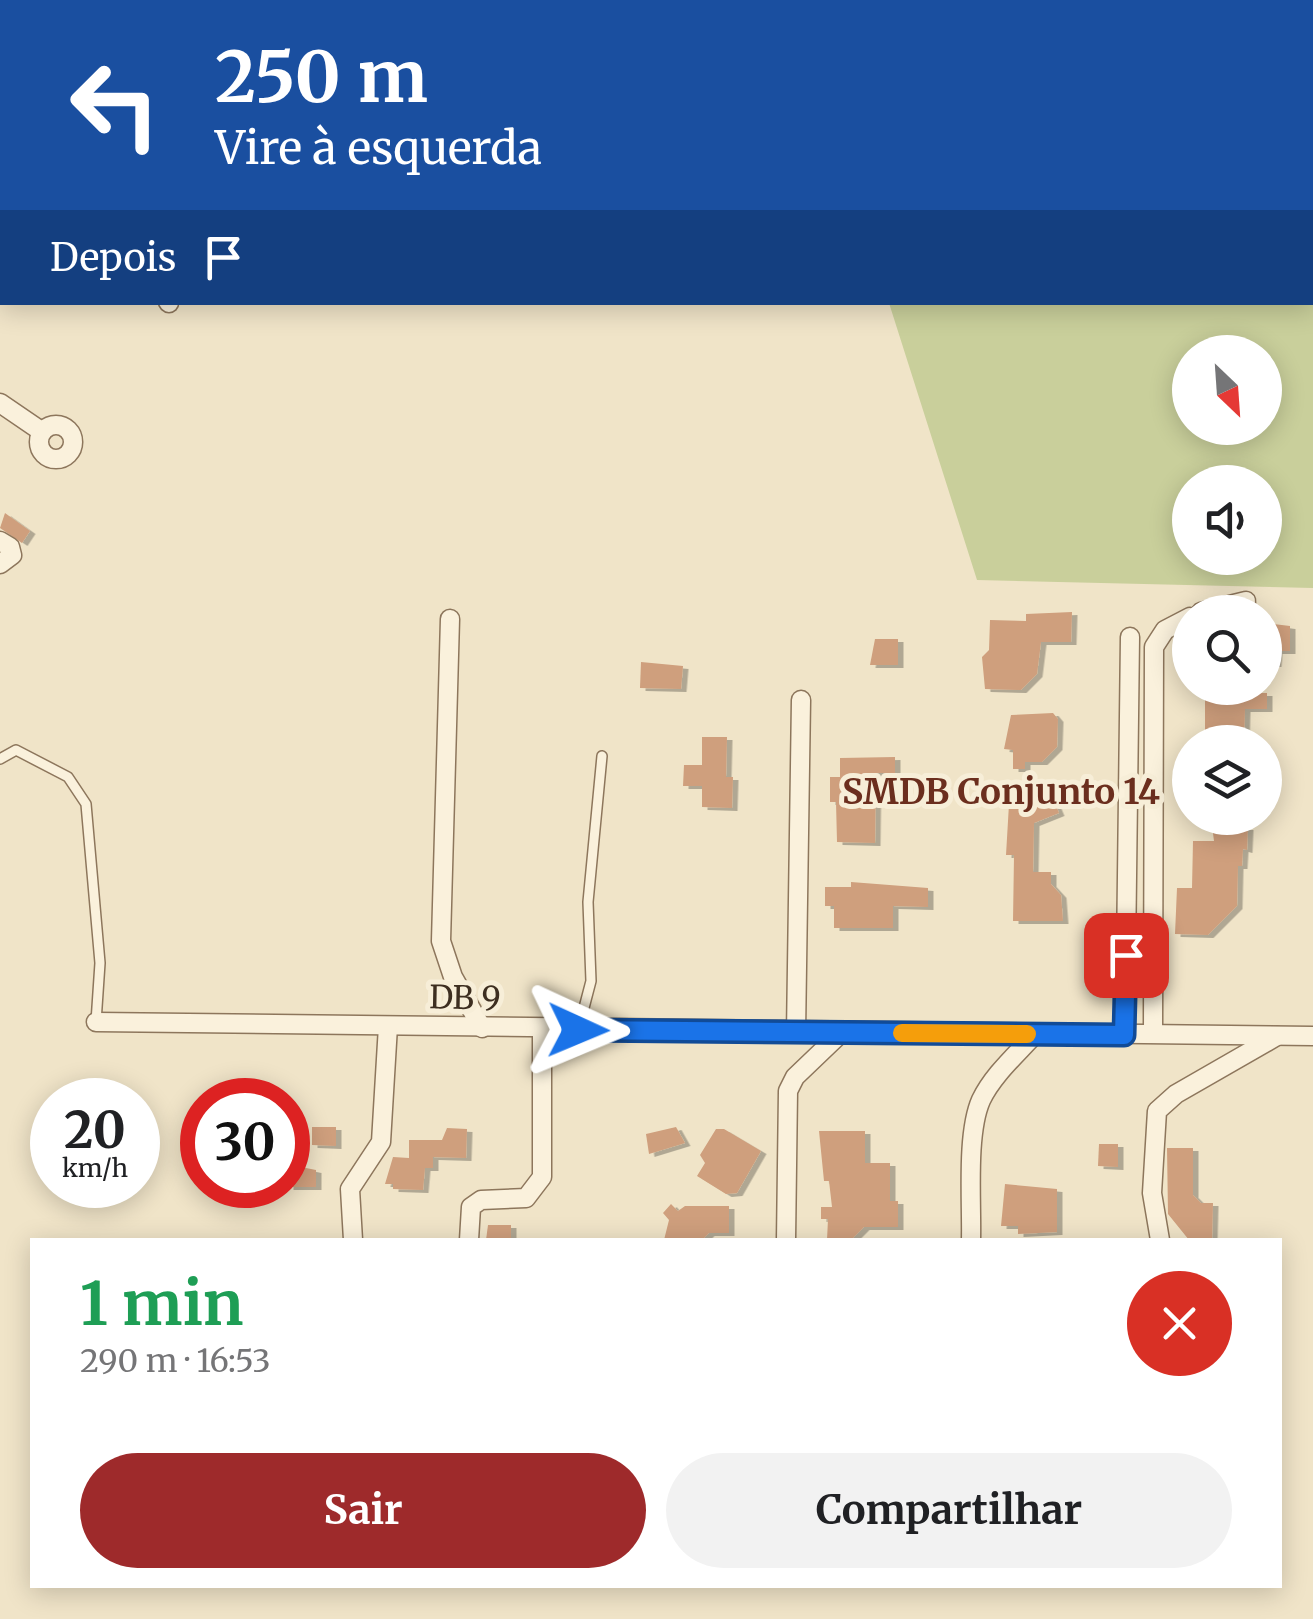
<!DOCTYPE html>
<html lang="pt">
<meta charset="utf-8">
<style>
body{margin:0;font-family:Merriweather,serif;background:#f2f2f2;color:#202124;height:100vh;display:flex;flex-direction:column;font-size:38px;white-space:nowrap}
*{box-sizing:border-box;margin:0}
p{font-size:32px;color:#757577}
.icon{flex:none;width:55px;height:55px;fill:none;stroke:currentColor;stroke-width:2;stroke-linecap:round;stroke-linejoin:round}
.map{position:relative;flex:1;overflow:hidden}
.side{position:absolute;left:30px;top:1238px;width:1252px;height:350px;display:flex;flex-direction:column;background:#fff;border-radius:0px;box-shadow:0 5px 25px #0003}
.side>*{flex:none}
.top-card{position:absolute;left:0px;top:0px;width:1315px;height:305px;box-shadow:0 5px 25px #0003;background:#1a4fa0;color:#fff;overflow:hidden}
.needle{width:65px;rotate:155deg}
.tools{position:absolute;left:1172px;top:335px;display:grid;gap:20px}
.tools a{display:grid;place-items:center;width:110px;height:110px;border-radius:50%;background:#fff;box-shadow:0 5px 25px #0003;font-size:50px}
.speed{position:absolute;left:30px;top:1078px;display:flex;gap:20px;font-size:50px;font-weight:700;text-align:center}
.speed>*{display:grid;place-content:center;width:130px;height:130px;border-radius:50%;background:#fff;box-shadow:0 5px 25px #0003;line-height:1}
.speed small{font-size:25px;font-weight:400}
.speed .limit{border:15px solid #d22;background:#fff;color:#111}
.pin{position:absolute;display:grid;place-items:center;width:85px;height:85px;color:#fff;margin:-42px;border-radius:20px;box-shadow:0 5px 15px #0006}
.me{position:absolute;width:110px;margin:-55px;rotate:91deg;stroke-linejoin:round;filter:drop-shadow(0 0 8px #0008)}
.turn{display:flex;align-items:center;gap:35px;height:210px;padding:0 50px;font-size:45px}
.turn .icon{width:130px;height:130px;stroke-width:2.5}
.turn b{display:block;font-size:70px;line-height:85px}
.then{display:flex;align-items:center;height:95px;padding:0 50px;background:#0003;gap:20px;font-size:38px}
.round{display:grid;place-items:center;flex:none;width:105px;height:105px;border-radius:52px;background:#f2f2f2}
.head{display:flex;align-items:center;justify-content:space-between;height:170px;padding:0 50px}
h1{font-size:60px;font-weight:700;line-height:75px;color:#1e9e55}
.primary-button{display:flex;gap:20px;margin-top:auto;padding:20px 50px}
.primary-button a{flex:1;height:115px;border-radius:60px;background:#9e2a2b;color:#fff;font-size:40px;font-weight:700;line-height:115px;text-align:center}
.primary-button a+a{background:#f2f2f2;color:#202124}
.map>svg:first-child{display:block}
.green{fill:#c9cf9b;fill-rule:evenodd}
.building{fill:#cf9f7d;filter:url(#shadow)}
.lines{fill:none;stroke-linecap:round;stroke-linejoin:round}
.lane-casing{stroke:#8d765c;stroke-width:12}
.street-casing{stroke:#8d765c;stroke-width:21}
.lane{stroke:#faf1dc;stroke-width:9}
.street{stroke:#faf1dc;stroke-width:18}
.route-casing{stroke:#114b97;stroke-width:25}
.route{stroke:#1a73e8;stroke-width:18}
.slow{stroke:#f59e0b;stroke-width:18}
.labels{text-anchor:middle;stroke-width:10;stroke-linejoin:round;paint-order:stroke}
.street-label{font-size:32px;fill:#3d2e20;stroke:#f7eed8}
.neighbourhood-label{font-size:35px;font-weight:bold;fill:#6b2e1e;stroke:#f7eed8}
</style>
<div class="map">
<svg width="1313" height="1619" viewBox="0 0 1313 1619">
<defs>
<filter id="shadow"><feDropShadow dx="5.5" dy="3" stdDeviation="0" flood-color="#0004"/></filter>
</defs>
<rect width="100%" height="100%" fill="#f0e4c8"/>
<!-- green -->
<path class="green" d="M 794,0 L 1313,0 L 1313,588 L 977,580 L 889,303 L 1312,302 L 1312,2 ZM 1190,352 L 1265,352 L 1265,428 L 1190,428 ZM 1190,482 L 1265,482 L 1265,558 L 1190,558 Z"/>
<!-- building -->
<g class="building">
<path d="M 5,513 L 30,531 L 22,543 L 0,528 Z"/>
<path d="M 1072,612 L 1071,642 L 1041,642 L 1037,674 L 1021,690 L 985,689 L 982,657 L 989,650 L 990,620 L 1026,621 L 1026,614 Z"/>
<path d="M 1265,623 L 1290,626 L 1290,651 L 1277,651 L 1276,664 L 1265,664 Z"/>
<path d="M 875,639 L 898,639 L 898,665 L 870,665 Z"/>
<path d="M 641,662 L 683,666 L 681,689 L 640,688 Z"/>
<path d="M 1205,693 L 1267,693 L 1267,709 L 1245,709 L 1244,742 L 1221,742 L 1221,736 L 1205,736 Z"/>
<path d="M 1053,713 L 1058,719 L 1057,747 L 1042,762 L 1025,762 L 1025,769 L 1013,769 L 1013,750 L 1004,749 L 1011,715 Z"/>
<path d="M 702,737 L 727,737 L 726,777 L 733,777 L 732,808 L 702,807 L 702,786 L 683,786 L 684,765 L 702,765 Z"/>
<path d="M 895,757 L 895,773 L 876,773 L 875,843 L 837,842 L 836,802 L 830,802 L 830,777 L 840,777 L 840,758 Z"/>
<path d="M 1024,788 L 1029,797 L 1049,789 L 1059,813 L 1034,823 L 1033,872 L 1051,872 L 1051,884 L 1061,895 L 1063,921 L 1013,921 L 1014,855 L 1006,855 L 1009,804 L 991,804 Z"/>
<path d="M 1211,818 L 1243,818 L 1243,827 L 1248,827 L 1247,850 L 1243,849 L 1242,866 L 1238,866 L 1237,906 L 1208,935 L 1175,934 L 1177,888 L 1192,888 L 1193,841 L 1214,841 Z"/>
<path d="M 851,882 L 928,888 L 928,907 L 893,906 L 893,928 L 834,928 L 834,906 L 825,906 L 825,887 L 851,887 Z"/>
<path d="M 312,1127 L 336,1127 L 336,1146 L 312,1145 Z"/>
<path d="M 676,1127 L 685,1143 L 649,1154 L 646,1134 Z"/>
<path d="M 447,1128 L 467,1129 L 466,1158 L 433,1157 L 433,1168 L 425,1168 L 423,1190 L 393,1189 L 393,1184 L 385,1184 L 393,1157 L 409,1158 L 409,1140 L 442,1140 Z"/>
<path d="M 716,1129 L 724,1129 L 761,1151 L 737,1193 L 726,1194 L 697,1176 L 705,1163 L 700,1155 Z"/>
<path d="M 819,1131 L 865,1131 L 865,1163 L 890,1163 L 890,1201 L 898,1201 L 898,1227 L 864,1227 L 851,1240 L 827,1240 L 828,1219 L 821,1219 L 821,1207 L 832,1207 L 829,1181 L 824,1181 Z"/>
<path d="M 1099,1144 L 1118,1144 L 1118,1167 L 1098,1166 Z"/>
<path d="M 1167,1148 L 1193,1148 L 1193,1195 L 1201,1203 L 1213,1203 L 1212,1240 L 1189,1240 L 1168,1214 Z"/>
<path d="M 306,1168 L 316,1170 L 316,1187 L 288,1187 L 288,1170 Z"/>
<path d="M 1005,1184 L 1057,1189 L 1057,1232 L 1018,1234 L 1018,1226 L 1001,1226 Z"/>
<path d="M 671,1204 L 678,1211 L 685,1206 L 729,1206 L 729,1233 L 709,1233 L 702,1240 L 664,1240 L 669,1220 L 663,1213 Z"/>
<path d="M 488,1225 L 511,1225 L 511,1240 L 486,1240 Z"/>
</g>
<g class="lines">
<!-- lane casing -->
<g class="lane-casing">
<g id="lane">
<path d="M 0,759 L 16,750 L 68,777 L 86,804 L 100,963 L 96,1022"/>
<path d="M 579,1027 L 591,981 L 588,902 L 602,756"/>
</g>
</g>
<!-- street casing -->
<g class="street-casing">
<g id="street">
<path d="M 328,0 L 332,2"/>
<path d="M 372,0 L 376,2"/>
<path d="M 82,2 L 84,0"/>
<path d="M 351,2 L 355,0"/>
<path d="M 0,123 L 2,119"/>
<path d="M 0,203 L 2,204"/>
<path d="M 168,302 L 169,303"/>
<path d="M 0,403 L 41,431"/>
<circle cx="56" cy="442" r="17"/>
<path d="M 0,541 L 10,547 L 12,555 L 0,564"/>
<path d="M 1201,612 L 1246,601"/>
<path d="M 450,619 L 441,941 L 453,977 L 482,1028"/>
<path d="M 96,1022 L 1313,1036"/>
<path d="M 796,1033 L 801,700"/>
<path d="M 1153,1033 L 1154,647 L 1165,630 L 1190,617"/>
<path d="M 1125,1035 L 1130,637"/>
<path d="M 353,1240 L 350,1189 L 381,1142 L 388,1026"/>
<path d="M 469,1240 L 471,1207 L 481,1200 L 526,1198 L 542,1177 L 542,1029"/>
<path d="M 786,1240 L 788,1091 L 795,1077 L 842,1032"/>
<path d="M 971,1240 C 972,1202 966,1134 981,1100 C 993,1075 1016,1055 1035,1034"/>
<path d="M 1160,1240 L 1152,1193 L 1157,1111 L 1176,1094 L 1277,1036"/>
</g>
</g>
<!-- lane -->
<use href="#lane" class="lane"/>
<!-- street -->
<use href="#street" class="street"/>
</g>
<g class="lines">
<!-- route casing -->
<g class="route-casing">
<path id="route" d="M 578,1030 L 1124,1035 L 1126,955"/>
</g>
<!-- route -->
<use href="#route" class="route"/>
<!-- slow -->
<path class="slow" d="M 902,1033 L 1027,1034"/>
</g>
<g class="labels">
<!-- street labels -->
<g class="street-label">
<text transform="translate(465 998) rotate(1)" y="11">DB 9</text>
</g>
<!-- neighbourhood labels -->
<g class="neighbourhood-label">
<text x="1001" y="804">SMDB Conjunto 14</text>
</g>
</g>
</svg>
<div class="tools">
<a><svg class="needle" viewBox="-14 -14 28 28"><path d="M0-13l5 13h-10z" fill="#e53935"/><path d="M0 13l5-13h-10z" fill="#757577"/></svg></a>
<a><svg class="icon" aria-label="sound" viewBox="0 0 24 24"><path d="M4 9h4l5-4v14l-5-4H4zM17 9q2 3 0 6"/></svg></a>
<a><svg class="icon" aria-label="search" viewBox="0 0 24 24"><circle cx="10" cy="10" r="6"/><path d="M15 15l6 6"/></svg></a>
<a><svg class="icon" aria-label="layers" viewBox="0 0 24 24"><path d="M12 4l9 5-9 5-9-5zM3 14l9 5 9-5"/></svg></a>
</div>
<div class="speed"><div>20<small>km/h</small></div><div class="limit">30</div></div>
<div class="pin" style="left:1126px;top:955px;background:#d93025"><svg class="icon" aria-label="arrive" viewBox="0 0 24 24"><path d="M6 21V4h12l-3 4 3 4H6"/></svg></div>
<svg class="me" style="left:578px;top:1030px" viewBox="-20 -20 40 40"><path d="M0-17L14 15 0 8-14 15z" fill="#1a73e8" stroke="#fff" stroke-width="4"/></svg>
<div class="top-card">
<div class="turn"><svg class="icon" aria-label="left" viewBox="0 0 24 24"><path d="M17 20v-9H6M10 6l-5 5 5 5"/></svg><div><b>250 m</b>Vire à esquerda</div></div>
<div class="then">Depois<svg class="icon" aria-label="arrive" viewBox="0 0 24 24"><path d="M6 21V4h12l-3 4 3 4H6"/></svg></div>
</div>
<section class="side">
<div class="head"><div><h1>1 min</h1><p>290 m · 16:53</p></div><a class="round" style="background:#d93025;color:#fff"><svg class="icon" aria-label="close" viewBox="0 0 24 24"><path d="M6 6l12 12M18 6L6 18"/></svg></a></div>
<div class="primary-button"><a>Sair</a><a>Compartilhar</a></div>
</section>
</div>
